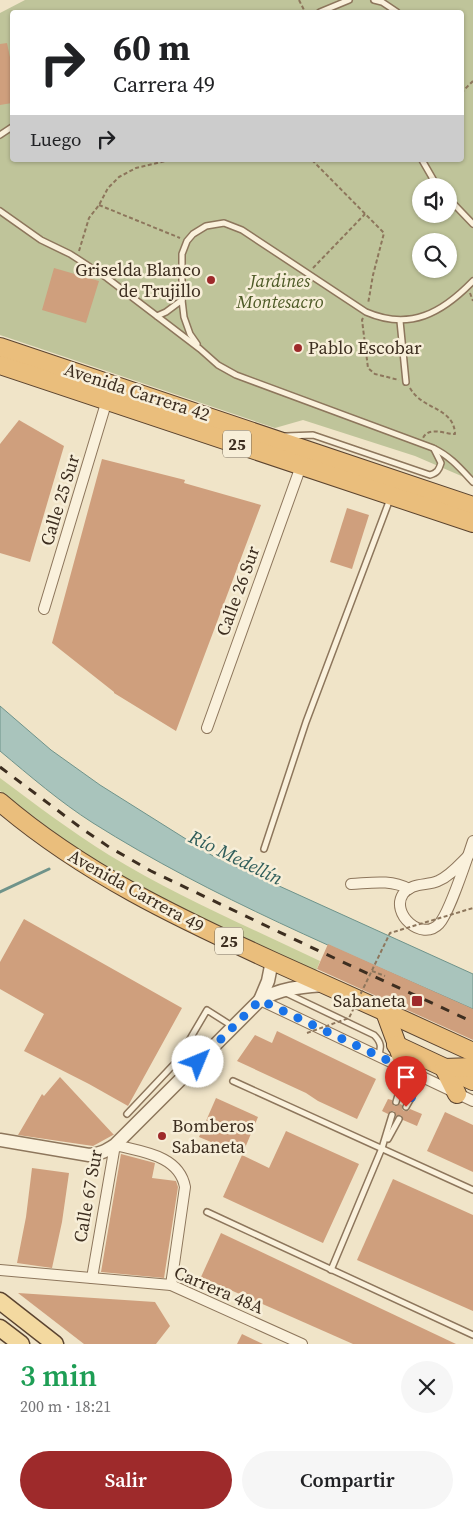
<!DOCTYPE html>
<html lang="es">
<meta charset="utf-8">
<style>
body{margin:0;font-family:"Source Serif 4",serif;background:#f6f6f6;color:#202124;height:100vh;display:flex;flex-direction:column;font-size:19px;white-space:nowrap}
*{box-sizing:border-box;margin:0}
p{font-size:16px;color:#757577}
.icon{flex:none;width:28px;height:28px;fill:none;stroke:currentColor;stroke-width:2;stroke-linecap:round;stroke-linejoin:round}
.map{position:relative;height:1344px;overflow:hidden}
.drawer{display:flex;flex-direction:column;background:#fff;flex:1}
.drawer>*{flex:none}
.guide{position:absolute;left:10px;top:10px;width:454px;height:152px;border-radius:5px;box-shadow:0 1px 4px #0004;background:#fff;color:#202124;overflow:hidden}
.buttons{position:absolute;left:412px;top:178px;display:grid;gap:10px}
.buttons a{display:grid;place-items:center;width:45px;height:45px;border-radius:50%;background:#fff;box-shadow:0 1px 4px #0004;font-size:25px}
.pin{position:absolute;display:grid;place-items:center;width:42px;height:42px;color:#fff;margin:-51px -21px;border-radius:50% 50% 50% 0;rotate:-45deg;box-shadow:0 0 5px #0007}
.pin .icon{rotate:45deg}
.me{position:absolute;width:55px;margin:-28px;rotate:45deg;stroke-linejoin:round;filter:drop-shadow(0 0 4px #0008)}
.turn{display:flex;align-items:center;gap:18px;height:105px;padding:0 20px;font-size:22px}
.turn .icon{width:65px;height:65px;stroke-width:2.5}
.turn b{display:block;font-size:35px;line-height:42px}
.then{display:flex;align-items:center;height:48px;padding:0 20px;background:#0003;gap:10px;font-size:19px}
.round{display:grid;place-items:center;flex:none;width:52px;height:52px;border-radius:26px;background:#f6f6f6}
.summary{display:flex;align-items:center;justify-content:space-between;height:85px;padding:0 20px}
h1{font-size:30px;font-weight:600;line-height:38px;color:#1e9e55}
.button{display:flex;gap:10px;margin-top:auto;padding:10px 20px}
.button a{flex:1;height:58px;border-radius:30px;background:#9e2a2b;color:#fff;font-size:20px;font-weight:600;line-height:58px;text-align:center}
.button a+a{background:#f6f6f6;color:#202124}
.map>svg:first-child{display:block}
.green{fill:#c9cf9b}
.cemetery{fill:#bfc49a;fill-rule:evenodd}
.water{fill:#a9c4bc;stroke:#6f938a}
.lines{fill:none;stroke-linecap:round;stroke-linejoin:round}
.stream{stroke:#6f938a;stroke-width:3}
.building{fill:#cf9f7d}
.service-casing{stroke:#8d765c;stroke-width:8}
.minor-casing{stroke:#8d765c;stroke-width:12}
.tertiary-casing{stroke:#8d765c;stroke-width:15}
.primary-casing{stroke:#5b4430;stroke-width:19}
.trunk-casing{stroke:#5b4430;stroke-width:20}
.path{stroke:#8d765c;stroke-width:2;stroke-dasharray:4 2.5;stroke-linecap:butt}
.service{stroke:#faf1dc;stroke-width:5}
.minor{stroke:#faf1dc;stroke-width:10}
.tertiary{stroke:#faf1dc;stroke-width:12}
.primary{stroke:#f3d9a0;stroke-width:16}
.trunk{stroke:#eabe7c;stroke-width:18}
.rail{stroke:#3d2e20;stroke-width:3;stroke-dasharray:9 9;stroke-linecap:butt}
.path-bridge{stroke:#8d765c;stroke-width:2;stroke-dasharray:4 2.5;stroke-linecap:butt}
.route{stroke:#1a73e8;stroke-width:9;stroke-dasharray:0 16.2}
.poi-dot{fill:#9e2a2b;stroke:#f7eed8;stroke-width:2}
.labels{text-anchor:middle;stroke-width:5;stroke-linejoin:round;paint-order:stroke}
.shield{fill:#f7eed8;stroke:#756857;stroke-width:1}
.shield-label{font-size:16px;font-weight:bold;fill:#3d2e20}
.poi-label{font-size:18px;fill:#3d2e20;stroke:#f7eed8;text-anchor:end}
.park-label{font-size:18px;font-style:italic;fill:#4d5a26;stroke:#f7eed8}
.street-label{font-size:18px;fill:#3d2e20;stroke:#f7eed8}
.water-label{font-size:19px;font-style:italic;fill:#2f5d5a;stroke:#f7eed8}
</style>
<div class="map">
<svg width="473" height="1344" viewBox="0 0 473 1344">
<rect width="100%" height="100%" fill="#f0e4c8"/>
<!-- green -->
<path class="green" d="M 0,778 C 36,805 71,831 109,855 C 176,896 249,927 320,961 L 316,971 C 248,940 179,911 114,873 C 74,848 37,819 0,791 Z"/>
<!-- cemetery -->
<path class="cemetery" d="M 25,0 L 473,0 L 473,481 L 415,456 L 303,420 L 275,428 L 0,335 L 0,13 ZM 12,12 L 461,12 L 461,160 L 12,160 ZM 421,186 L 449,186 L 449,214 L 421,214 ZM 421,241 L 449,241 L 449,269 L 421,269 Z"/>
<!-- water -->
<path class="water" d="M 0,706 L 51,750 L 100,785 L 213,856 L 473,974 L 473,1009 C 344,952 212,898 93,823 C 60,802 30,776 0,751 Z"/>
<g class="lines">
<!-- stream -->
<path class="stream" d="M 0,892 L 49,869"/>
</g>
<!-- building -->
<g class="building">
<path d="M 7,43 L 12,67 L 12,103 L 0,105 L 0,44 Z"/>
<path d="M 54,268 L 99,281 L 86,323 L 42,310 Z"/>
<path d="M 19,420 L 64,446 L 30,562 L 0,553 L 0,444 Z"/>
<path d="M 102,459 L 185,480 L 184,483 L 261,505 L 176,731 L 114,693 L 114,692 L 52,643 Z"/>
<path d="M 347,508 L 369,515 L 352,569 L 330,562 Z"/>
<path d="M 24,919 L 182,1008 L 128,1106 L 89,1084 L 24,1051 L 44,1014 L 0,989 L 0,962 Z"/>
<path d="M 328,944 L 473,1009 L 473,1040 L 317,969 Z"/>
<path d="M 277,1031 L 376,1079 L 357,1119 L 318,1101 L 306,1093 L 237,1061 L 255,1035 L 272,1043 Z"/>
<path d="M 60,1077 L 114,1135 L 113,1135 L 93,1146 L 18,1135 L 42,1094 L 44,1096 Z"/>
<path d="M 216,1098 L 258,1117 L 242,1155 L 199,1137 Z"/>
<path d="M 388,1099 L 392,1100 L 394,1106 L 400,1104 L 402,1105 L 402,1109 L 404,1111 L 408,1111 L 410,1109 L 422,1114 L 417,1126 L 403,1120 L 402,1116 L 399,1115 L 396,1116 L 394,1111 L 391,1111 L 388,1114 L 382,1111 Z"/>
<path d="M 445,1112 L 473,1125 L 473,1172 L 427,1151 Z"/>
<path d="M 286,1131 L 359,1164 L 323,1243 L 223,1197 L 242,1155 L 269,1168 Z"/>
<path d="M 121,1154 L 155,1163 L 152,1178 L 176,1181 L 178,1187 L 164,1278 L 101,1272 Z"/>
<path d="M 32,1168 L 69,1173 L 62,1222 L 52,1268 L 17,1263 L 26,1217 Z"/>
<path d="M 393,1179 L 473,1215 L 473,1311 L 357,1260 Z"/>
<path d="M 221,1233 L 456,1344 L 353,1344 L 201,1277 Z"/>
<path d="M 18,1293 L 155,1302 L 170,1326 L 156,1344 L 84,1344 Z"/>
<path d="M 242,1334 L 263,1344 L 237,1344 Z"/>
</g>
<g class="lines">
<!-- service casing -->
<g class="service-casing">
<g id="service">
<path d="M 374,0 L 382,2 L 397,12"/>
<path d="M 320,12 L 349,0"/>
<path d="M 0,135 L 12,127"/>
<path d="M 422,160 L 437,186"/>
<path d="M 449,199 L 473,224"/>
<path d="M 0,211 L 41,240 L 70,254 L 107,278 L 200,349 L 218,365 L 236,375 L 433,448 C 450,456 460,468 473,482"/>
<path d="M 157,316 L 166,312 L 182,300"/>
<path d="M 400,321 L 406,382"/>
<path d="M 197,344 L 190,334 L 184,317 L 182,300 L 182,254 L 187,241 L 193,234 L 206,226 L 224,223 L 242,230 L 366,312 C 410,331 442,313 473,281"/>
<path d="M 286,436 L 313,435 L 430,475 C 437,473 439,470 441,463 L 434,449"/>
<path d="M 264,849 L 306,722 L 390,499"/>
<path d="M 286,993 L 374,1035 C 381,1042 382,1047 378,1056"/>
<path d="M 182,1053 L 197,1061"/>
<path d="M 233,1081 L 473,1190"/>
<path d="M 396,1102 L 405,1072"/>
<path d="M 406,1107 L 423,1077"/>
<path d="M 127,1114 L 177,1061 L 207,1010 L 232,1026"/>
<path d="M 388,1139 L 399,1119"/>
<path d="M 207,1212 L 473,1335"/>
<path d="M 331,1270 L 382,1148 L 392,1115"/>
</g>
</g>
<!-- minor casing -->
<g class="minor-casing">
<g id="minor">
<path d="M 44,609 L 107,400"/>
<path d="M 207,728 L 301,466"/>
<path d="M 468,856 C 462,872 449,913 439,924 C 422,942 390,914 403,894 C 412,882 427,886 438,881 C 450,876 459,865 468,856 Z"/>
<path d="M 468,856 L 473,841"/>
<path d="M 351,884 C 371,883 390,879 409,889"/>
<path d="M 260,1000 L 473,1101"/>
<path d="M 0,1270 L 171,1285 L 302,1344"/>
<path d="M 92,1278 L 115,1145 C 142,1152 179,1155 185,1187 L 171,1285"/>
</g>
</g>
<!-- tertiary casing -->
<g class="tertiary-casing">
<g id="tertiary">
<path d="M 260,1000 L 268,981 L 272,961"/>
<path d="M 0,1140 L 89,1155 C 100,1154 106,1151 115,1145 L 260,1000 C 282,988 299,987 324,985"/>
</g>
</g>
<!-- primary casing -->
<g class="primary-casing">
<g id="primary">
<path d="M 0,1301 L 55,1344"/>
<path d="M 0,1328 L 21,1344"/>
</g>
</g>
<!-- trunk casing -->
<g class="trunk-casing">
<g id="trunk">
<path d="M 0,347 L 473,506"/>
<path d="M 0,365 L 473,523"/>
<path d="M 0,802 C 83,873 178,918 277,963 C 342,992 408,1022 473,1052"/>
<path d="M 385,1012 L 406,1069"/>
<path d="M 396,1045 L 473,1081"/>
<path d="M 457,1094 L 444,1068 L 473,1067"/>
</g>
</g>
<!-- path -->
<g class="path">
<path d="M 299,0 L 305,12"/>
<path d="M 461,93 L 473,81"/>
<path d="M 312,160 L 384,233 L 373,275 L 368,304"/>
<path d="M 99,205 L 180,238"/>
<path d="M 79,251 L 89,218 L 99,205 L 108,188 L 119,177 L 136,168 L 170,160"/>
<path d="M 313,268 L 365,214"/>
<path d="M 470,293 L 473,301"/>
<path d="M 363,318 L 362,320 L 368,368 L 375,374 L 399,380"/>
<path d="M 410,388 C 422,410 454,407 455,434 C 444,434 429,426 423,438"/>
<path d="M 372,971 L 385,976"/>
</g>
<!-- service -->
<use href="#service" class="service"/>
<!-- minor -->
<use href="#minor" class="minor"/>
<!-- tertiary -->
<use href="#tertiary" class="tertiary"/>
<!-- primary -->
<use href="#primary" class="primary"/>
<!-- trunk -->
<use href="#trunk" class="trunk"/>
<!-- rail -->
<path class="rail" d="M 0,767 L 81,828 L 109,847 L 151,871 L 319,951 L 473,1022"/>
<!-- path-bridge -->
<path class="path-bridge" d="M 307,1033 L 349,1018 L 390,933 L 473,908"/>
</g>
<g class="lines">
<!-- route -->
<path class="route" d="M 198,1062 L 260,1000 L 423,1077 L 406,1107"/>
</g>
<!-- markers -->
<g class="poi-dot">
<circle cx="211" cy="280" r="5"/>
<circle cx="298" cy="348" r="5"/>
<rect x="411" y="995" width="12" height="12" rx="2.5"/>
<circle cx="162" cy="1136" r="5"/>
</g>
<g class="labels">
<!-- shield labels -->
<g class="shield">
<rect x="223" y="430.5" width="28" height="27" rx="4"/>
<rect x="215" y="927.5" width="28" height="27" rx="4"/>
</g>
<g class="shield-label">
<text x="237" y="450">25</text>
<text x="229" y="947">25</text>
</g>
<!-- poi labels -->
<g class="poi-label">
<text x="201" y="276">Griselda Blanco<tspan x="201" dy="21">de Trujillo</tspan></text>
<text x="308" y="354" text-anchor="start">Pablo Escobar</text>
<text x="406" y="1007">Sabaneta</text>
<text x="172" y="1132" text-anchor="start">Bomberos<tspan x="172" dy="21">Sabaneta</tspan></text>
</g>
<!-- park labels -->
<g class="park-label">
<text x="280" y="287">Jardines<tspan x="280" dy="21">Montesacro</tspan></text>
</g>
<!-- street labels -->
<g class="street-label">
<text transform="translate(137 392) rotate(18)" y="6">Avenida Carrera 42</text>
<text transform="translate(60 500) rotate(-73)" y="6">Calle 25 Sur</text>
<text transform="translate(238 591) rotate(-70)" y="6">Calle 26 Sur</text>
<text transform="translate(136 891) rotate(29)" y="6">Avenida Carrera 49</text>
<text transform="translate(88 1196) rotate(-80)" y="6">Calle 67 Sur</text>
<text transform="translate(219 1290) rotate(23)" y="6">Carrera 48A</text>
</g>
<!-- water labels -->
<g class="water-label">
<text transform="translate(236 857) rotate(26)" y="7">Río Medellín</text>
</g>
</g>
</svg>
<div class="buttons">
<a><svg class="icon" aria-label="sound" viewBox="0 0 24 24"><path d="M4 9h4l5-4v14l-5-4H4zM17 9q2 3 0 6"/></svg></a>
<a><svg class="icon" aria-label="search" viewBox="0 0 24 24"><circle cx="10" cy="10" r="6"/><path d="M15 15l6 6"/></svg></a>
</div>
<div class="pin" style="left:406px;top:1107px;background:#d93025"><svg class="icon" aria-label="arrive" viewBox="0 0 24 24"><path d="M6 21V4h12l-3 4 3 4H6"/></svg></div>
<svg class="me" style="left:198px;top:1062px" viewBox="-20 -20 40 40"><circle r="19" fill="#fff"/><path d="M0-13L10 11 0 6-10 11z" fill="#1a73e8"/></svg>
<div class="guide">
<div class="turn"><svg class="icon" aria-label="right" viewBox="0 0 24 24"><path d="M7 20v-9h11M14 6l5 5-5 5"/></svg><div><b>60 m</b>Carrera 49</div></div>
<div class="then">Luego<svg class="icon" aria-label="right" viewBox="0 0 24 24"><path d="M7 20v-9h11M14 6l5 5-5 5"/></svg></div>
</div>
</div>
<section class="drawer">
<div class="summary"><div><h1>3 min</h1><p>200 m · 18:21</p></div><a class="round"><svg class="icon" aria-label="close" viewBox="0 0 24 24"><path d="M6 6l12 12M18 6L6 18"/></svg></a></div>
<div class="button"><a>Salir</a><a>Compartir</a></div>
</section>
